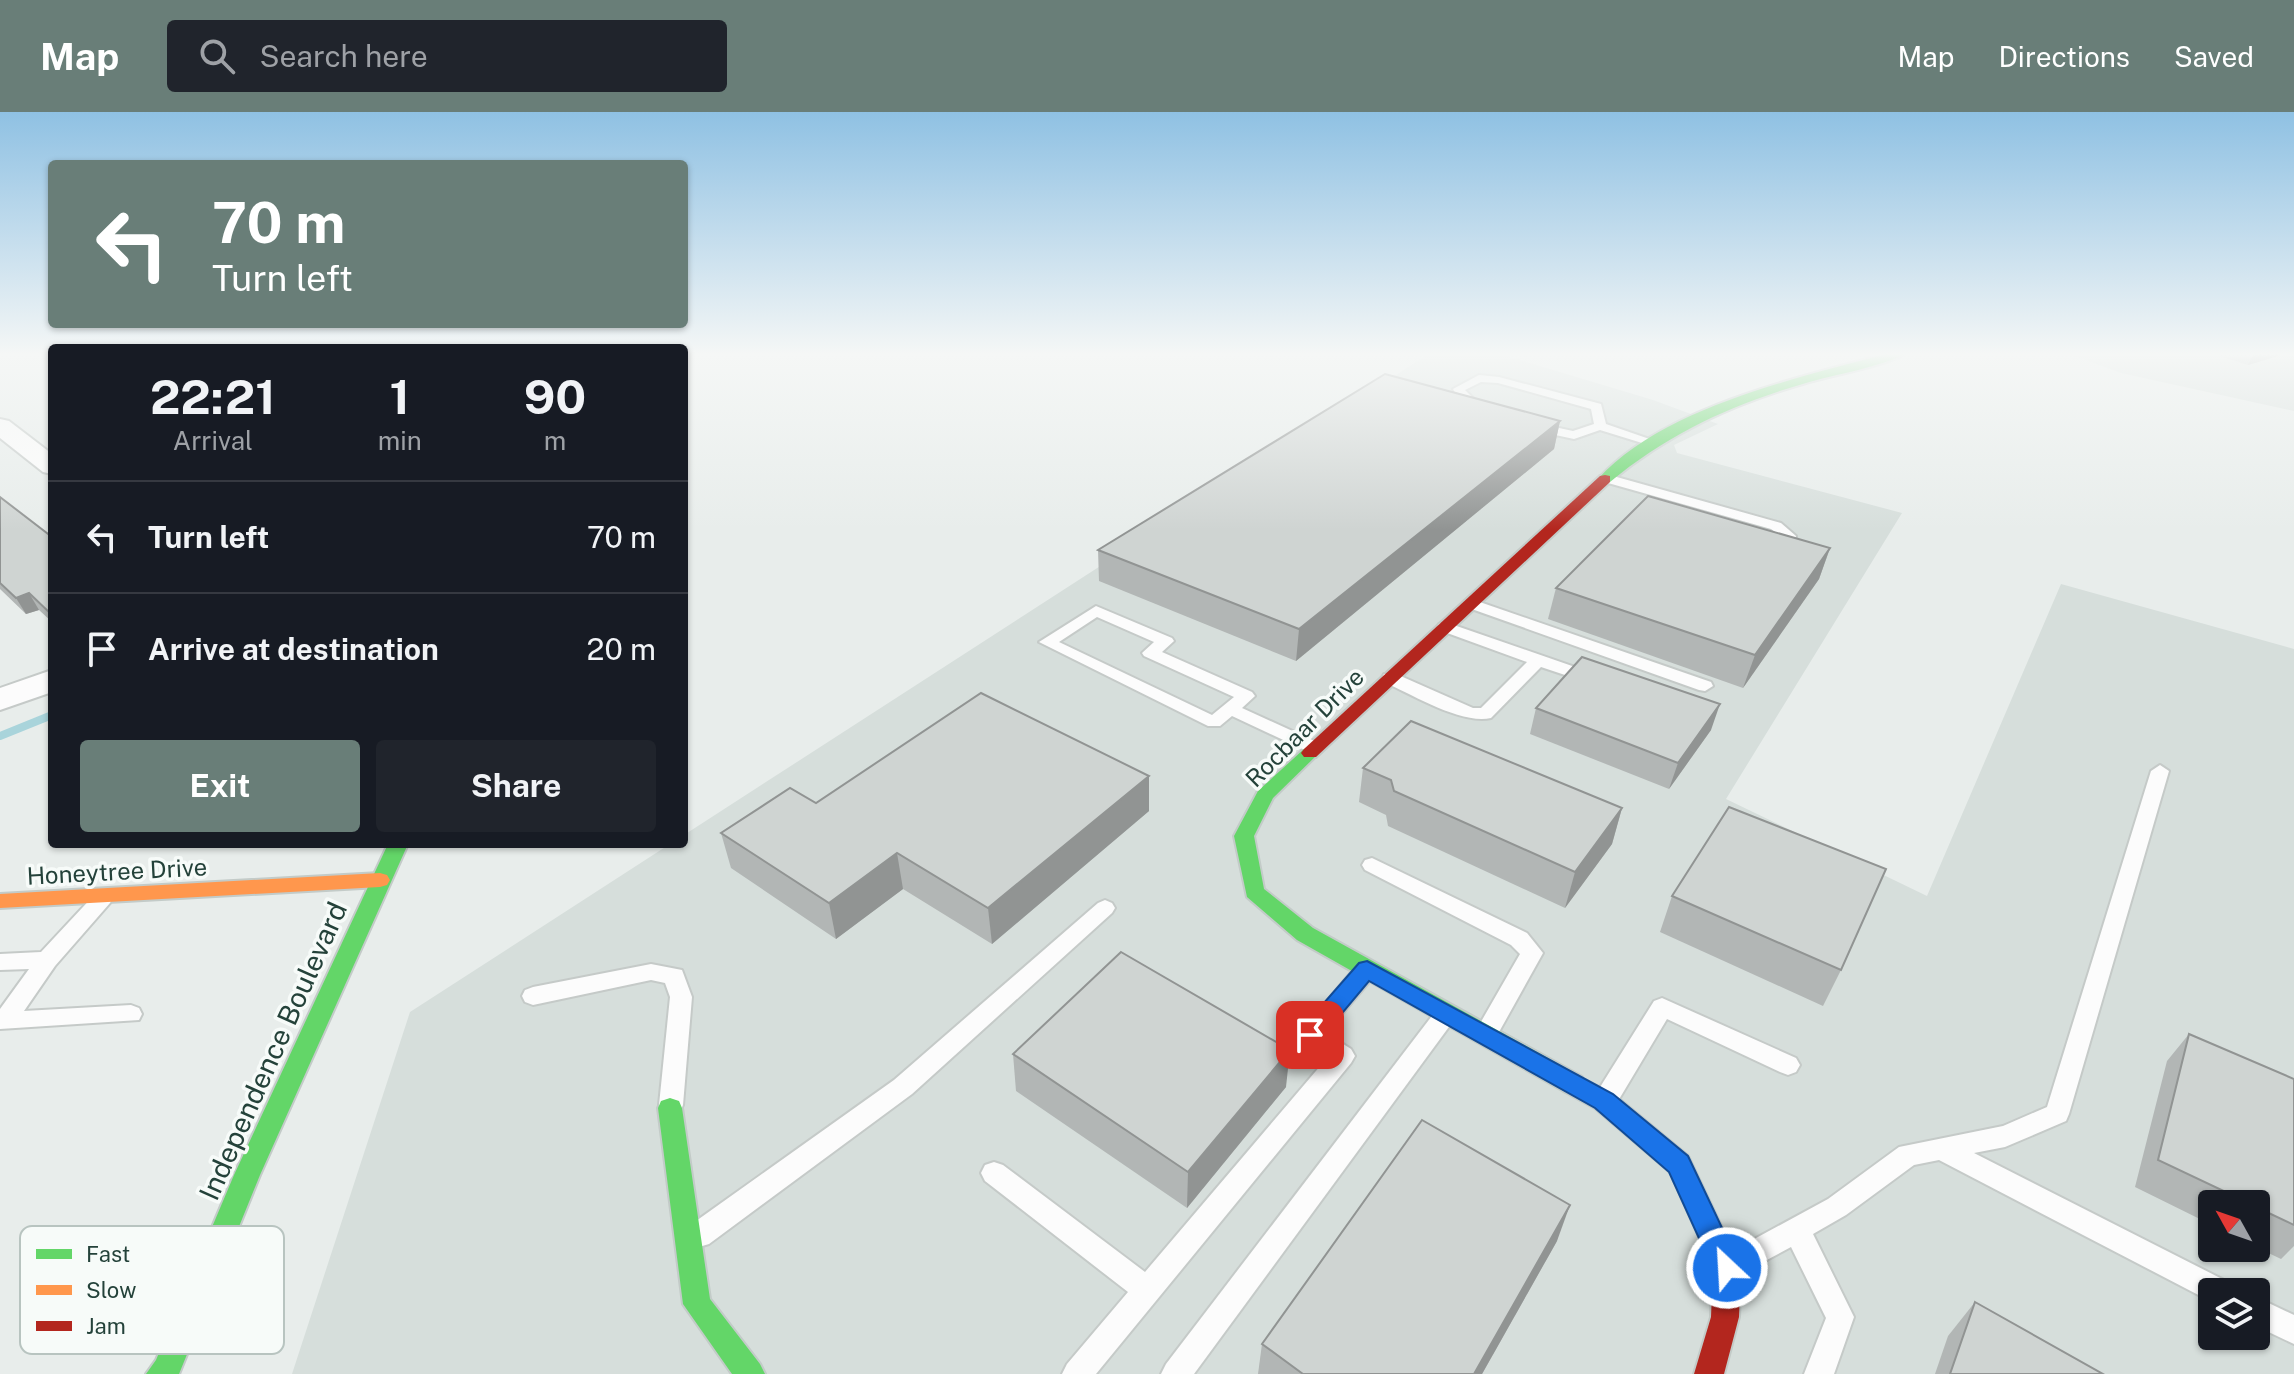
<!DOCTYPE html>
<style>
body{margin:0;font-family:"Public Sans",sans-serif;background:#20242c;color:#f1f3f6;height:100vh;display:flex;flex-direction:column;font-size:30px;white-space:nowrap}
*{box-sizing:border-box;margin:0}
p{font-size:26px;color:#9ea1a6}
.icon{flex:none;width:44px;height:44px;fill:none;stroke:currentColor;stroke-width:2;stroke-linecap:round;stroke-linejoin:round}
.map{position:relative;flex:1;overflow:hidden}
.sheet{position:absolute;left:48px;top:232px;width:640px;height:504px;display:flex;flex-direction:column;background:#171b24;border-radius:8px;box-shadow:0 2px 6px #0004}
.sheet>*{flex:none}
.banner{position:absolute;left:48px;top:48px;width:640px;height:168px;border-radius:8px;box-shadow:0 2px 6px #0004;background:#697e78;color:#fff;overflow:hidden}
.needle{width:52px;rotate:310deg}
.tools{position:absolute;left:2198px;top:1078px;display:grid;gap:16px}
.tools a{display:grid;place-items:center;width:72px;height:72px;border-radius:8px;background:#171b24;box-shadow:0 2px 6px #0004;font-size:40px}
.pin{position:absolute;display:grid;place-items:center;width:68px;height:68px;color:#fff;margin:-34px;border-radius:16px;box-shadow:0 4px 12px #0006}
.me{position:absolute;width:88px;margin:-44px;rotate:335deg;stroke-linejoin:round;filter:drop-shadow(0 0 6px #0008)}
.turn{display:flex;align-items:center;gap:28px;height:168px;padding:0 32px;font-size:36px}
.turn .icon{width:104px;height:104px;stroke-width:2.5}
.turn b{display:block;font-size:56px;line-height:68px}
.eta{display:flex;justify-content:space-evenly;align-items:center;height:136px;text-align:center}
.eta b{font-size:48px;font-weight:700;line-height:56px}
.button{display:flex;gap:16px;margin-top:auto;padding:16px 32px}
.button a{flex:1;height:92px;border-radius:8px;background:#697e78;color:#fff;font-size:32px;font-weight:700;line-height:92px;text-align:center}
.button a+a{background:#20242c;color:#f1f3f6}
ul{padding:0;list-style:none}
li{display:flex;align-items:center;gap:24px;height:112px;padding:0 32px;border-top:2px solid #363941}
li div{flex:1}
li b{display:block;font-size:30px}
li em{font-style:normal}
header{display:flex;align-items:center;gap:48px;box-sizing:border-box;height:112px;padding:0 40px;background:#697e78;color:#fff}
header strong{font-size:38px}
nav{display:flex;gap:44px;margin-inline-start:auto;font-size:28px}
.search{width:560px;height:72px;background:#20242c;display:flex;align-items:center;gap:20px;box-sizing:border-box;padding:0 28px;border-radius:8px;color:#9ea1a6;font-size:30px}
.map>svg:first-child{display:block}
.built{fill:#d6dedb;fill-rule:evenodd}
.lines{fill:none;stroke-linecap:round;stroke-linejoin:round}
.stream{stroke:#a9d4db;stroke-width:8}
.lane-casing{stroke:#c5cac8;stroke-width:4}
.street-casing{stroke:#c5cac8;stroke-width:4}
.fast-casing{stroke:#c3cbc8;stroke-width:4}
.slow-casing{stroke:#c3cbc8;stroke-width:4}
.jam-casing{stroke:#c3cbc8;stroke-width:4}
.lane{fill:#fcfcfc;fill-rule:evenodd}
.street{fill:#fcfcfc;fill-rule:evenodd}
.fast{fill:#63d668;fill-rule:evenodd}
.slow{fill:#ff974d;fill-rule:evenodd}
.jam{fill:#b3261e;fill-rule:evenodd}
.wall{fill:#b2b6b5}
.shaded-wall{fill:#919493}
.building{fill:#cfd4d2;stroke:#919493;stroke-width:2}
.route{fill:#1a73e8;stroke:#114b97;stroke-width:2}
.labels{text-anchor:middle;stroke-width:7;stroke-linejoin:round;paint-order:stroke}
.street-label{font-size:24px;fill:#24423a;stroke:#f7fbf9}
.near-street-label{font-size:28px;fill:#24423a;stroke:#f7fbf9}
.key{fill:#f7fbf9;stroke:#b8c4c0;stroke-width:2}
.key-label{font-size:22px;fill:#24423a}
</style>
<header>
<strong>Map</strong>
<div class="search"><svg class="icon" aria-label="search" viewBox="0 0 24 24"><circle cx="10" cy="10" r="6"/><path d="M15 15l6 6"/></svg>Search here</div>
<nav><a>Map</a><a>Directions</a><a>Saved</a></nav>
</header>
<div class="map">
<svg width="2294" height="1262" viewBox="0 0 2294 1262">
<rect width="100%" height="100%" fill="#e8edeb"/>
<!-- built -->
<g class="built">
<path d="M 1430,241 L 1497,241 L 1653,288 L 1718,312 L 1674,333 L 1677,341 L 1902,401 L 1726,687 L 1927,784 L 2061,472 L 2294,537 L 2294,1262 L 292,1262 L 410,900 L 670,732 L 684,732 L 684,723 ZM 2212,1092 L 2256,1092 L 2256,1136 L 2212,1136 ZM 2212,1180 L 2256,1180 L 2256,1224 L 2212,1224 Z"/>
<path d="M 2067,241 L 2294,241 L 2294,299 L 2121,261 Z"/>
</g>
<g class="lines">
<!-- stream -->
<path class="stream" d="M 0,624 L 52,603"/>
<!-- lane casing -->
<g class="lane-casing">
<g id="lane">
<path d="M 1479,263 L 1499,265 L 1601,292 L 1606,312 L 1661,331 L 1655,335 L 1600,318 L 1574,327 L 1532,318 L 1532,312 L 1536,311 L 1573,319 L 1594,312 L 1591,297 L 1498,271 L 1481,270 L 1465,278 L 1483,296 L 1473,299 L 1458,286 L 1453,277 Z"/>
<path d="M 1606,362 L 1781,411 L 1796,424 L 1791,447 L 1784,451 L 1777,447 L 1782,425 L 1771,417 L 1601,369 L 1599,366 Z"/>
<path d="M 1471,487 L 1711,570 L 1713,574 L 1705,579 L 1699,578 L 1466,495 L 1463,492 L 1466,489 Z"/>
<path d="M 1096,494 L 1172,526 L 1174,529 L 1162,540 L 1252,580 L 1255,584 L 1242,596 L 1321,632 L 1324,636 L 1321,640 L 1309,640 L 1232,604 L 1220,614 L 1208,614 L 1039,530 ZM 1097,505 L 1154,530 L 1142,541 L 1144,544 L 1234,585 L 1212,603 L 1059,530 Z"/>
<path d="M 1445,510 L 1598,563 L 1600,567 L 1592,572 L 1541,555 L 1491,606 C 1462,613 1411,582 1384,570 L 1382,566 L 1384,562 L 1396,562 L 1473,596 L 1481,596 L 1527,550 L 1439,518 L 1437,515 L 1439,512 Z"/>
<path d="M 2160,653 L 2169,659 L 2069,1002 L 2066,1009 L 2005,1035 L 1974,1041 L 2230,1171 L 2234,1180 L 2212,1180 L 2210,1189 L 1939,1048 L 1914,1053 L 1846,1103 L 1813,1122 L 1854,1205 L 1834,1262 L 1804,1262 L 1826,1206 L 1791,1135 L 1733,1166 L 1723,1162 L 1719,1153 L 1723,1144 L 1828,1087 L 1899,1035 L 2003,1014 L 2047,995 L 2151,659 Z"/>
<path d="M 1372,746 L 1527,821 L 1543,841 L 1494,929 L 1486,931 L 1478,929 L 1474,922 L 1520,842 L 1511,833 L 1365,758 L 1362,753 L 1365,748 Z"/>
<path d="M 103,779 L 110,781 L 113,786 L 110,791 L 55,854 L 24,899 L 131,893 L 139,896 L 142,902 L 139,908 L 0,917 L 0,897 L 29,857 L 0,858 L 0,842 L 41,840 L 96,781 Z"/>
<path d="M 1105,788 L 1112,791 L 1115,796 L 1112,801 L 912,982 L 709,1132 L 699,1135 L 689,1132 L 686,1123 L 689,1114 L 894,968 L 1098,791 Z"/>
<path d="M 1367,849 L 1375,851 L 1378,857 L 1375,863 L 1326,921 L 1351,937 L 1355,944 L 1351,951 L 1096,1262 L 1062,1262 L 1067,1252 L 1128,1180 L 985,1069 L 981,1061 L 985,1053 L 994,1050 L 1003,1053 L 1145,1160 L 1327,946 L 1302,930 L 1298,923 L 1359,851 Z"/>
<path d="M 651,852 L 682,858 L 692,885 L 683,993 L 680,1000 L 671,1003 L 662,1000 L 659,993 L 670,885 L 665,871 L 651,868 L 533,893 L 525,890 L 522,884 L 525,878 L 533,875 Z"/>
<path d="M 1662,886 L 1796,946 L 1800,953 L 1796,960 L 1788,963 L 1780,960 L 1667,907 L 1615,994 L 1606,997 L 1597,994 L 1594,987 L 1597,980 L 1654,889 Z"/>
<path d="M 1446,893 L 1454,896 L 1457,902 L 1454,908 L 1194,1262 L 1161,1262 L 1166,1252 L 1438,896 Z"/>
<path d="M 2256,1185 L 2294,1203 L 2294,1232 L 2256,1214 Z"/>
</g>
</g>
<!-- street casing -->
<g class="street-casing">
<g id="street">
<path d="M 0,307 L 9,309 L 52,342 L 52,362 L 43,360 L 0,326 Z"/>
<path d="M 52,558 L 52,580 L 0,598 L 0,576 Z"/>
</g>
</g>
<!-- fast casing -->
<g class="fast-casing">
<g id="fast">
<path d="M 1889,241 L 1906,241 C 1886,254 1832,263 1806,271 C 1733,292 1669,321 1610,370 L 1605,371 L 1598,367 C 1663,295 1798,266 1889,241 Z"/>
<path d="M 1310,635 L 1319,641 L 1273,686 L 1254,724 L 1264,777 L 1313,816 L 1582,965 L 1585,972 L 1582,979 L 1573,982 L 1564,979 L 1297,828 L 1247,785 L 1234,724 L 1258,679 L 1304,637 Z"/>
<path d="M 388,732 L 408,732 L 260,1063 L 179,1262 L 146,1262 L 156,1248 L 234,1063 Z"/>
<path d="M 670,986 L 679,989 L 682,996 L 710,1187 L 760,1252 L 765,1262 L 732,1262 L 683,1192 L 658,996 L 661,989 Z"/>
</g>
</g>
<!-- slow casing -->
<g class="slow-casing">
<path id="slow" d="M 380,761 L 387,763 L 390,768 L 387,773 L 380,775 L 0,796 L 0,782 Z"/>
</g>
<!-- jam casing -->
<g class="jam-casing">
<g id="jam">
<path d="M 1605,363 L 1610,364 L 1610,370 L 1316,645 L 1304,645 L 1301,641 L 1304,637 L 1600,364 Z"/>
<path d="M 1573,962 L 1613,982 L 1688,1044 L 1741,1156 L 1739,1205 L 1724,1262 L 1694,1262 L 1711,1205 L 1713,1156 L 1670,1060 L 1595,996 L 1564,979 L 1561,972 L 1564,965 Z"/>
</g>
</g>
<!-- lane -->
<use href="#lane" class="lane"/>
<!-- street -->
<use href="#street" class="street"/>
<!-- fast -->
<use href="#fast" class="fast"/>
<!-- slow -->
<use href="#slow" class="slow"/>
<!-- jam -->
<use href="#jam" class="jam"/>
</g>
<!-- wall -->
<g class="wall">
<path d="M 2210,241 L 2288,241 L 2248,253 Z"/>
<path d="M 1560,309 L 1554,337 L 1296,549 L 1099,469 L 1098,438 Z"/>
<path d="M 0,385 L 52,425 L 52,510 L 39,498 L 26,502 L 0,477 Z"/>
<path d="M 1830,436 L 1819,467 L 1743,576 L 1548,507 L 1556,476 Z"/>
<path d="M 1536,596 L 1711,618 L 1669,677 L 1530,622 Z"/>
<path d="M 1363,656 L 1622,696 L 1612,732 L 1565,796 L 1388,714 L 1386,703 L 1359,690 Z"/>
<path d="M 816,691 L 1149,699 L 992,832 L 903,777 L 836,827 L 731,756 L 721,721 Z"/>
<path d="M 1672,784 L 1841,858 L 1823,894 L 1660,820 Z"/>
<path d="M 2189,922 L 2294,967 L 2294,1134 L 2281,1147 L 2256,1135 L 2256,1092 L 2212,1092 L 2212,1113 L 2135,1075 L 2167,949 Z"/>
<path d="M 1013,942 L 1286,975 L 1187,1096 L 1016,979 Z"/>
<path d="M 1557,1129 L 1482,1262 L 1258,1262 L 1262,1232 Z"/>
<path d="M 1975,1190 L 2103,1262 L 1935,1262 L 1948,1224 Z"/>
</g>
<!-- shaded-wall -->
<g class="shaded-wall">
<path d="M 2254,241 L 2288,241 L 2248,253 Z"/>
<path d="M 1560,309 L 1554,337 L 1296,549 L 1299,517 Z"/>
<path d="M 1830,436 L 1819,467 L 1743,576 L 1755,543 Z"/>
<path d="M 29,481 L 39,498 L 26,502 L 16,486 Z"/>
<path d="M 1720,592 L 1711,618 L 1669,677 L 1678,651 Z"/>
<path d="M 1149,664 L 1149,699 L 992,832 L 988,796 Z"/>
<path d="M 1622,696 L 1612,732 L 1565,796 L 1575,760 Z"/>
<path d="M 897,741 L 903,777 L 836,827 L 829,791 Z"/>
<path d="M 1290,938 L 1286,975 L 1187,1096 L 1188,1060 Z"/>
<path d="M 1570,1093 L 1557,1129 L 1482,1262 L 1474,1262 Z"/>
</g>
<!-- building -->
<g class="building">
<path d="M 1385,262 L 1560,309 L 1299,517 L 1098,438 Z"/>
<path d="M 1648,384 L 1830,436 L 1755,543 L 1556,476 Z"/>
<path d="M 0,385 L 52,425 L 52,503 L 29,481 L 16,486 L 0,471 Z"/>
<path d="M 1582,545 L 1720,592 L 1678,651 L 1536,596 Z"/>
<path d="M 981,581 L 1149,664 L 988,796 L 897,741 L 829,791 L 721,721 L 790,676 L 816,691 Z"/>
<path d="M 1411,609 L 1622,696 L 1575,760 L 1394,679 L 1391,668 L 1363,656 Z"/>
<path d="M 1729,695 L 1886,757 L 1841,858 L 1672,784 Z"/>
<path d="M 1121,840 L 1290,938 L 1188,1060 L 1013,942 Z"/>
<path d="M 2189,922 L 2294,967 L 2294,1113 L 2256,1095 L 2256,1092 L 2251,1092 L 2158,1048 Z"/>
<path d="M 1422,1008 L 1570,1093 L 1474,1262 L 1303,1262 L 1262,1232 Z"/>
<path d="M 1975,1190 L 2103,1262 L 1950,1262 Z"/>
</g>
<!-- sky -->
<linearGradient id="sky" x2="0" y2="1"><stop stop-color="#8fc1e3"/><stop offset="0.58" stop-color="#f5f7f6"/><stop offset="1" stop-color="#f5f7f6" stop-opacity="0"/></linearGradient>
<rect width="2294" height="418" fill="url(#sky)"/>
<!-- route -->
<path class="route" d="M 1367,849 L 1613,982 L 1688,1044 L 1741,1156 L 1737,1166 L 1727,1170 L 1717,1166 L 1669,1060 L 1595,996 L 1369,869 L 1318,930 L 1310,932 L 1302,930 L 1298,923 L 1302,916 L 1359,851 Z"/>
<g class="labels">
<!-- street labels -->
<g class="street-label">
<text transform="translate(1305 616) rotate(-45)" y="8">Rocbaar Drive</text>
<text transform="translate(117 760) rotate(-3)" y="8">Honeytree Drive</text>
</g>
<!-- near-street labels -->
<g class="near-street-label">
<text transform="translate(273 939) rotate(-66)" y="10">Independence Boulevard</text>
</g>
</g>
<!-- legend -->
<rect x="20" y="1114" width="264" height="128" rx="12" class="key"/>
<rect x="36" y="1137" width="36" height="10" fill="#63d668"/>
<rect x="36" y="1173" width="36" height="10" fill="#ff974d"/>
<rect x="36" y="1209" width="36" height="10" fill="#b3261e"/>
<g class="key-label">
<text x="86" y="1150">Fast</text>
<text x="86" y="1186">Slow</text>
<text x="86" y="1222">Jam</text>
</g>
</svg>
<div class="tools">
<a><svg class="needle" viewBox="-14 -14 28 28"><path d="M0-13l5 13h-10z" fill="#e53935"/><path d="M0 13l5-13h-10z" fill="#9ea1a6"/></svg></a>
<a><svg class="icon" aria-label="layers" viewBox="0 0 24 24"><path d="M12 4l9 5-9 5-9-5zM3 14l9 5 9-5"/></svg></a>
</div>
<div class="pin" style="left:1310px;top:923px;background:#d93025"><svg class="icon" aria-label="arrive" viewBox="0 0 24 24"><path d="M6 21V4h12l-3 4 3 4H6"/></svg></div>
<svg class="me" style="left:1727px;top:1156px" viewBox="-20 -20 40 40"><circle r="17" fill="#1a73e8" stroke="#fff" stroke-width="3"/><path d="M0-11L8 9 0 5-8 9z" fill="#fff"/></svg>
<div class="banner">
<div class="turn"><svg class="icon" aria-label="left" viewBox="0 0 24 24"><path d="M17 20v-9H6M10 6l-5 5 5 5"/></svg><div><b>70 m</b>Turn left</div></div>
</div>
<section class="sheet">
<div class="eta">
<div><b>22:21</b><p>Arrival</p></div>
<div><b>1</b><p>min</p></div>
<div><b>90</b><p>m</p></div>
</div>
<ul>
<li><svg class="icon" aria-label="left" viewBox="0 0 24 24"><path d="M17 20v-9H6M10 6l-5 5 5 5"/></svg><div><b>Turn left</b></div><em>70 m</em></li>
<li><svg class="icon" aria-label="arrive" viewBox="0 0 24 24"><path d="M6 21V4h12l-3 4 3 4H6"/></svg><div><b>Arrive at destination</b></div><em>20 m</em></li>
</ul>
<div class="button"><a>Exit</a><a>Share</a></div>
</section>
</div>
